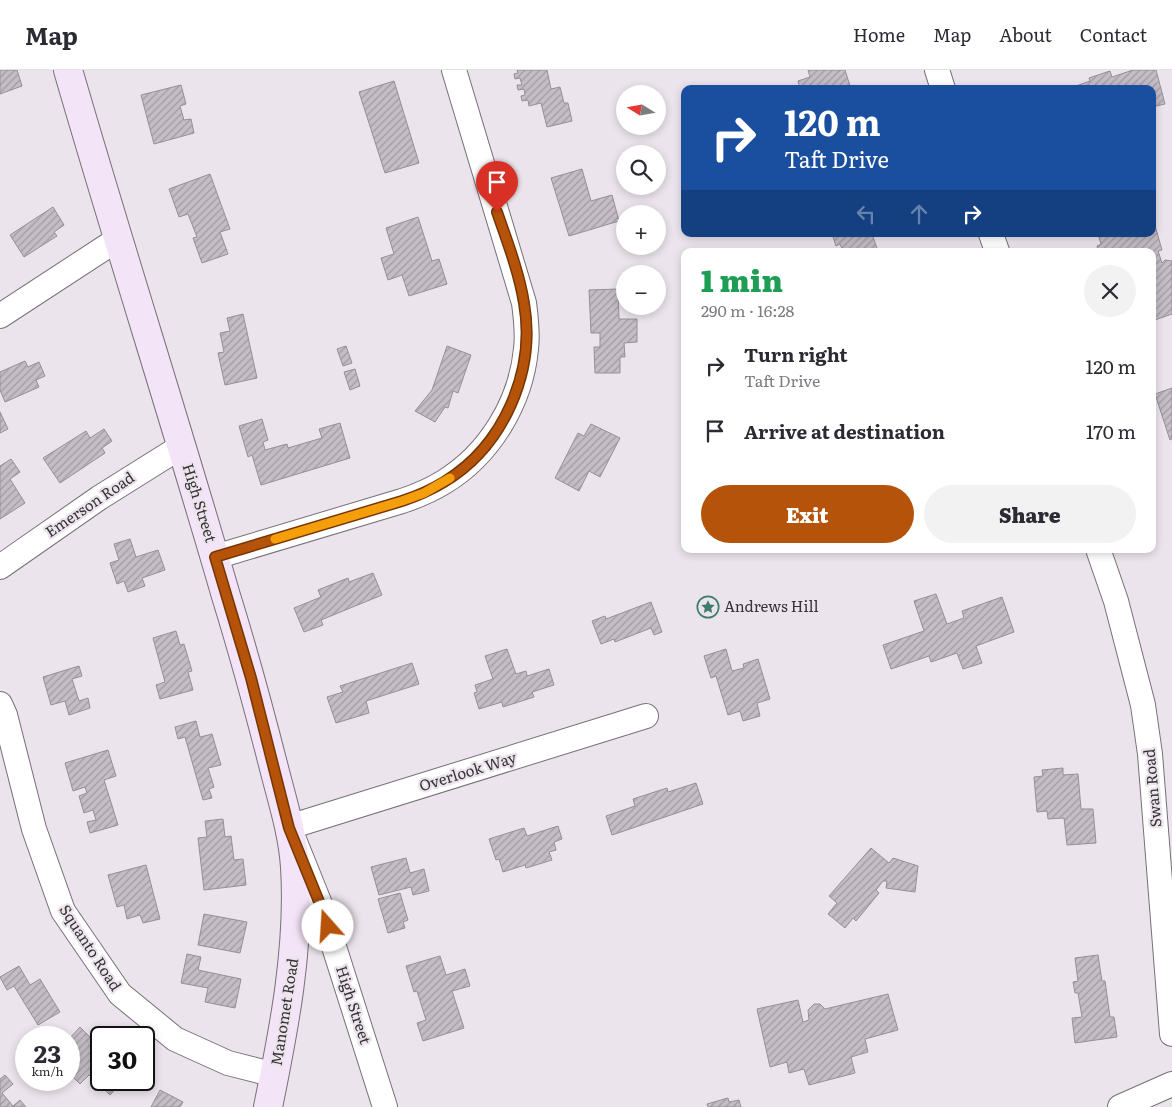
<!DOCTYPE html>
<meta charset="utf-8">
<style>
body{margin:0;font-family:Literata,serif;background:#f2f2f3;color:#2b2b33;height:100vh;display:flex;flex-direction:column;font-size:19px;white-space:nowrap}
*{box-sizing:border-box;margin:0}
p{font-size:16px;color:#7c7c81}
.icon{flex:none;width:28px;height:28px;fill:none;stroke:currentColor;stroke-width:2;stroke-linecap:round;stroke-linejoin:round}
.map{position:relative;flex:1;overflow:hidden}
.details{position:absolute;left:681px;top:178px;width:475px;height:305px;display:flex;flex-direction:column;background:#fff;border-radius:10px;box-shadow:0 2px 8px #0003}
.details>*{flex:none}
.top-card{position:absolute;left:681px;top:15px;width:475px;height:152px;border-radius:10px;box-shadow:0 2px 8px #0003;background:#1a4fa0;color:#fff;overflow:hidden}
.needle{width:32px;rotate:281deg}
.buttons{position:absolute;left:616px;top:15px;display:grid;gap:10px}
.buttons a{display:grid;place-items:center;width:50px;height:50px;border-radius:50%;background:#fff;box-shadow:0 2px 8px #0003;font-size:25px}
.speed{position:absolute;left:15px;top:956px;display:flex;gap:10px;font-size:25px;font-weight:700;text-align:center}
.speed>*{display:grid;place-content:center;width:65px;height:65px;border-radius:50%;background:#fff;box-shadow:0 2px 8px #0003;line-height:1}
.speed small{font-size:12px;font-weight:400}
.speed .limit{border:2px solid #111;border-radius:8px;background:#fff;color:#111}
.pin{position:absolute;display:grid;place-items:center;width:42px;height:42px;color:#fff;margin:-51px -21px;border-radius:50% 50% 50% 0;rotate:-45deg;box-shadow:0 0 5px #0007}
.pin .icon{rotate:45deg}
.me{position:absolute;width:55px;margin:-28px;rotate:341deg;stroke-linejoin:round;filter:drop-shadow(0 0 4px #0008)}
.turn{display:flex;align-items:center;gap:18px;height:105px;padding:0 20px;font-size:22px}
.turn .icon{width:65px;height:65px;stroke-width:2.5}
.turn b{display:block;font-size:35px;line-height:42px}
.lanes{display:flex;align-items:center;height:48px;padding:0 20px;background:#0003;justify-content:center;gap:25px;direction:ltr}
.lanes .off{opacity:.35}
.round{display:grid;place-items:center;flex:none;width:52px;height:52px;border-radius:26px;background:#f2f2f3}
.headline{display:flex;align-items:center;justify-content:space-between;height:85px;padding:0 20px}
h1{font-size:30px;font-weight:800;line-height:38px;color:#1e9e55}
.button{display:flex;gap:10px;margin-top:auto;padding:10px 20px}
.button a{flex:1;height:58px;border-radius:30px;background:#b45309;color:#fff;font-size:20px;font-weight:800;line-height:58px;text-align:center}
.button a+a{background:#f2f2f3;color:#2b2b33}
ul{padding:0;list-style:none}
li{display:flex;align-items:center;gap:15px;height:65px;padding:0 20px}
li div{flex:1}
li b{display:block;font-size:19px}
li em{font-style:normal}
header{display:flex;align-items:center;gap:30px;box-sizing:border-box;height:70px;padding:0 25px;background:#fff;border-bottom:1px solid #e1e1e2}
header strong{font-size:24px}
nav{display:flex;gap:28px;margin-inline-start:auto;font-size:18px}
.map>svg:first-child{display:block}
.building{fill:url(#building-hatch);stroke:#958f96}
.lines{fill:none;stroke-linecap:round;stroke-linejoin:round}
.street-casing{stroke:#777077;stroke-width:26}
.secondary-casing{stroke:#777077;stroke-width:30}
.street{stroke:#fff;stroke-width:24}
.secondary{stroke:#f4e4f7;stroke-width:28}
.route-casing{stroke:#753606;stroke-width:12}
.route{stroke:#b45309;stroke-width:9}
.slow{stroke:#f59e0b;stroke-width:9}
.labels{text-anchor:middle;stroke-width:4.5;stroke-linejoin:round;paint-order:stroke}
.street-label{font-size:15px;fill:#363337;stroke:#ece4ec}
.poi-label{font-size:15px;fill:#363337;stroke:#ece4ec;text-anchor:start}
</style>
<header>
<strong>Map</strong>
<nav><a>Home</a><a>Map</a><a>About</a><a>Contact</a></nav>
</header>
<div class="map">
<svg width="1172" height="1037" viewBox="0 0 1172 1037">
<defs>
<pattern id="building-hatch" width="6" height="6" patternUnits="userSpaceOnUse" patternTransform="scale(1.25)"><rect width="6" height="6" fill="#c5bdc6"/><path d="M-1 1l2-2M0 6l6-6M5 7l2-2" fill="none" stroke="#a19aa2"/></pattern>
</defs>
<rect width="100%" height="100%" fill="#ece4ec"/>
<!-- building -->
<g class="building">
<path d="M 0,0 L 17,0 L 22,16 L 0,24 Z"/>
<path d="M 517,0 L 547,0 L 551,19 L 560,17 L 564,33 L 568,33 L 572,51 L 547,57 L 541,33 L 529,36 L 528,30 L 522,31 L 521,26 L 525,25 L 524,19 L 518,20 L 517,15 L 522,15 L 520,8 L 515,9 L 514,4 L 518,3 Z"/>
<path d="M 808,0 L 845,0 L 851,19 L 800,19 L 798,11 L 810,7 Z"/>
<path d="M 1133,0 L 1156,0 L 1165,34 L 1152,37 L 1152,19 L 1077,19 L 1076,16 L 1090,11 L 1089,8 L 1110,1 L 1112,7 Z"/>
<path d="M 394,11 L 419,93 L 385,103 L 359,22 Z"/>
<path d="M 181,15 L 186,34 L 180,36 L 184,50 L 191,49 L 194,63 L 154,74 L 141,25 Z"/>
<path d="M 582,99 L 591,131 L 612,125 L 619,151 L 569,166 L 551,108 Z"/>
<path d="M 210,104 L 230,159 L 220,162 L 228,184 L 202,193 L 193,168 L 197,167 L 188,144 L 179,147 L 169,119 Z"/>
<path d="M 53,137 L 64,155 L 54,162 L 57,166 L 24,187 L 10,165 Z"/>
<path d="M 1152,145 L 1162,180 L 1158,181 L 1162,193 L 1165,190 L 1172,191 L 1172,244 L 1152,251 L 1152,181 L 1098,181 L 1097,176 L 1101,174 L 1098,164 L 1152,164 Z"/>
<path d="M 418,147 L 432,191 L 439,189 L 447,214 L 409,226 L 402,205 L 388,210 L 381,188 L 394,184 L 386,158 Z"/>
<path d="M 832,164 L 872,164 L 878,181 L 843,181 L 840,174 L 836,176 Z"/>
<path d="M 618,219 L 619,249 L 637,249 L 637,272 L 624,273 L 625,287 L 620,287 L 620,303 L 595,303 L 594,277 L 600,277 L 600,263 L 591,263 L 589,220 Z"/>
<path d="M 243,244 L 257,308 L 225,315 L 218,283 L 224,282 L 220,263 L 230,261 L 227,248 Z"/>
<path d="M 346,276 L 352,293 L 343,296 L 337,279 Z"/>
<path d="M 447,276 L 471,285 L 458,323 L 453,321 L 448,338 L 445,337 L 435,352 L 415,341 L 432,320 Z"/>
<path d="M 25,291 L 28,297 L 39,292 L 45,306 L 36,310 L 39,317 L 5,332 L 0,320 L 0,302 Z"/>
<path d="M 355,299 L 360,316 L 350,320 L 344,302 Z"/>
<path d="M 1172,318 L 1172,369 L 1170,370 L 1155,324 Z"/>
<path d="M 0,342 L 8,359 L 0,363 Z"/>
<path d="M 262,349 L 268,370 L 263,372 L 265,380 L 287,374 L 288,378 L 322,368 L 319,359 L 340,353 L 350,388 L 261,415 L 252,385 L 248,387 L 239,356 Z"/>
<path d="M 591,354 L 620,368 L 600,407 L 589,401 L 579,421 L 555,408 L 578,363 L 584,366 Z"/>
<path d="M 104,359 L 112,371 L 102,378 L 105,383 L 60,413 L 43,388 L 86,361 L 90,368 Z"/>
<path d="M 11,389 L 20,402 L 10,409 L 25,433 L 0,449 L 0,396 Z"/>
<path d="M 130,469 L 136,487 L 158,480 L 165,500 L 142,508 L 145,516 L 128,522 L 124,511 L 117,514 L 110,493 L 119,490 L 114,474 Z"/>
<path d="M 373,503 L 382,525 L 321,550 L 323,555 L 304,562 L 294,538 L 321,527 L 318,520 L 348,508 L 349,512 Z"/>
<path d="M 936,524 L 947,554 L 964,548 L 962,541 L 1002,527 L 1014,562 L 976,576 L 982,593 L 963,599 L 957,583 L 931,592 L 929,586 L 891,599 L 883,575 L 924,561 L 914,531 Z"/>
<path d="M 651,532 L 662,562 L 654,565 L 651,558 L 615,572 L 614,569 L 601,574 L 592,551 L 605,546 L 606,549 Z"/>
<path d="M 176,561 L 180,575 L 184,574 L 192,601 L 188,602 L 193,620 L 160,629 L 156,615 L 165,612 L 153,568 Z"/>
<path d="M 507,579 L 516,604 L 526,601 L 527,606 L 549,599 L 554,615 L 532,622 L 534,627 L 503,637 L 502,632 L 479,639 L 474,623 L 477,622 L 475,615 L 493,609 L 485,586 Z"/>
<path d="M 726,579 L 732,601 L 744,598 L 743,594 L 758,589 L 770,629 L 757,633 L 760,646 L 743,651 L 740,641 L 728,645 L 716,606 L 711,608 L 704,586 Z"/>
<path d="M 412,593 L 419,614 L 366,631 L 369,643 L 336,653 L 327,627 L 343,622 L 340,616 Z"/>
<path d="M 79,596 L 82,606 L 72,609 L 79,631 L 88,628 L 90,638 L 69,645 L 65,631 L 51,635 L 43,607 Z"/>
<path d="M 196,651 L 200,667 L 212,664 L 221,695 L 208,698 L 214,717 L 209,719 L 212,728 L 203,730 L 185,667 L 178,669 L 175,657 Z"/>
<path d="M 108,680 L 116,706 L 104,710 L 118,755 L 90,763 L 87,752 L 96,750 L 93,740 L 84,743 L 79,726 L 87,723 L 85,717 L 73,721 L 65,693 Z"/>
<path d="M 1063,698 L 1063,705 L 1078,704 L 1081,739 L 1093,739 L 1096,773 L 1067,775 L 1064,748 L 1048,749 L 1047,741 L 1037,742 L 1034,707 L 1043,706 L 1042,700 Z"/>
<path d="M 696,713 L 703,734 L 612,765 L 606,746 L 635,736 L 633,729 L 667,718 L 668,722 Z"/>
<path d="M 223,749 L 225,767 L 231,766 L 234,790 L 243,789 L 246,815 L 204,820 L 198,768 L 207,767 L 205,751 Z"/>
<path d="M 558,756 L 562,769 L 554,772 L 556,780 L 549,782 L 552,790 L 526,798 L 525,795 L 503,802 L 499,789 L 496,790 L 489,769 L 524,758 L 527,766 Z"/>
<path d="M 871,778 L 889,793 L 893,788 L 918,796 L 915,822 L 886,818 L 887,811 L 883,811 L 876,820 L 879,823 L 856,851 L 853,848 L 845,858 L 828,844 L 837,833 L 829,826 Z"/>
<path d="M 406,788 L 410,803 L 424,799 L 429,821 L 413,825 L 411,817 L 379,825 L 371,797 Z"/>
<path d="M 146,795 L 160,849 L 143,853 L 140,845 L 127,849 L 124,835 L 117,837 L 108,805 Z"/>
<path d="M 400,823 L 408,850 L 403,852 L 405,858 L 388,863 L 378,829 Z"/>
<path d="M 204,844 L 247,852 L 240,883 L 198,875 Z"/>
<path d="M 187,884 L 201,887 L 198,900 L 241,909 L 235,938 L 205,932 L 208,918 L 181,913 Z"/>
<path d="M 1098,885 L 1102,911 L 1105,911 L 1110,947 L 1114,947 L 1117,967 L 1075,973 L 1072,948 L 1082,947 L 1078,923 L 1075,923 L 1073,912 L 1078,911 L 1075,888 Z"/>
<path d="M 440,886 L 446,905 L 465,899 L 470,916 L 452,921 L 464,958 L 423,971 L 417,953 L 426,950 L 417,921 L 414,922 L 406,896 Z"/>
<path d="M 19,896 L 30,915 L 40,909 L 60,942 L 38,955 L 14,916 L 7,920 L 0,907 Z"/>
<path d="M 888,924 L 898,960 L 865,969 L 868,982 L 851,987 L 855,1003 L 809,1015 L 804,999 L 789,1003 L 787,992 L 770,997 L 757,939 L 798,930 L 803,952 L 809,950 L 808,940 L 814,934 L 820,934 L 825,939 Z"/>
<path d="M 80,957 L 101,978 L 101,1010 L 124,1010 L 110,1025 L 89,1005 L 80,1014 L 70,1004 L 78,994 L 69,985 L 69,969 Z"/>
<path d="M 5,1005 L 13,1014 L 2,1023 L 13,1036 L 20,1030 L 26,1037 L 0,1037 L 0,1009 Z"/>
<path d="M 160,1020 L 183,1032 L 180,1037 L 151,1037 Z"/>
<path d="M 728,1028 L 729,1032 L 739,1030 L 741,1037 L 708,1037 L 707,1034 Z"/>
</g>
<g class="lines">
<!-- street casing -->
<g class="street-casing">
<g id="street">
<path d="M 937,0 L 943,19"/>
<path d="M 991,164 L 997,181"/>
<path d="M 0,246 L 118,169"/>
<path d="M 1098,479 L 1116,531 L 1143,635 L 1150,684 L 1172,964"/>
<path d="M 215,487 L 402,431 C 417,426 431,420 444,412 C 490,384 521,332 526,279 C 528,264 526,248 524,233 L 454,0"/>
<path d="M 0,497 L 99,428 L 182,376"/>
<path d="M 0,634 L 5,645 L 34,759 L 63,841 L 120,924 L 175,969 L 228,993 L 275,1005"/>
<path d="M 385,1037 L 322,839 L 289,757 L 646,646"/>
<path d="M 1120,1037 L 1172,1014"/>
</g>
</g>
<!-- secondary casing -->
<g class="secondary-casing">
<path id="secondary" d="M 68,0 C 119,176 175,350 226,526 C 244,584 260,643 275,702 C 283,733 293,765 295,797 C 300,877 284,959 268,1037"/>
</g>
<!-- street -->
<use href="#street" class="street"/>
<!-- secondary -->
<use href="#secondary" class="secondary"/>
</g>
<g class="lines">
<!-- route casing -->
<g class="route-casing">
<path id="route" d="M 328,856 L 322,839 L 289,758 L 251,608 L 215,487 L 402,431 C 417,426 431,420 444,412 C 504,376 536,301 524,233 C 519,202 507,171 497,142"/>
</g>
<!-- route -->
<use href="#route" class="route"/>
<!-- slow -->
<path class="slow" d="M 275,469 L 402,431 L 424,423 L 450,408"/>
</g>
<!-- icons -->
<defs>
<g id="sight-ring" transform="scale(1.125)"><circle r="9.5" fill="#ece4ec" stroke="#3e7d6b" stroke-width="1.5"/><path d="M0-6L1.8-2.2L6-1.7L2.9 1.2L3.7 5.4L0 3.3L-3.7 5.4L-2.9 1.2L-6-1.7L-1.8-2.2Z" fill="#3e7d6b"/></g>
</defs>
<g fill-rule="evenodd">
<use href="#sight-ring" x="708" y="537"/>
</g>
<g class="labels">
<!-- street labels -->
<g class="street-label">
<text transform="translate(199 433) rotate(73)" y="5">High Street</text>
<text transform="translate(90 435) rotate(-34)" y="5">Emerson Road</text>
<text transform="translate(468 702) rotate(-17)" y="5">Overlook Way</text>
<text transform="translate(1153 718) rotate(-95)" y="5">Swan Road</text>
<text transform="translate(90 878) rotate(57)" y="5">Squanto Road</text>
<text transform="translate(353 935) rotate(72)" y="5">High Street</text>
<text transform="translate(285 942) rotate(-81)" y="5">Manomet Road</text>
</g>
<!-- poi labels -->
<g class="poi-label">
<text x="724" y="542">Andrews Hill</text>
</g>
</g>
</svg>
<div class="buttons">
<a><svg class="needle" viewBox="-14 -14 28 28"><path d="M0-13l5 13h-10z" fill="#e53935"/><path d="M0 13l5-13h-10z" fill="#7c7c81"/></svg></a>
<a><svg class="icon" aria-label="search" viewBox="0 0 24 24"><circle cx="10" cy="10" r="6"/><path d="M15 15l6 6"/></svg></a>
<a>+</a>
<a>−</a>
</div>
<div class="speed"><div>23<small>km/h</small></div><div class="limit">30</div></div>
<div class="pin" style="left:497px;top:142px;background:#d93025"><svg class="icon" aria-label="arrive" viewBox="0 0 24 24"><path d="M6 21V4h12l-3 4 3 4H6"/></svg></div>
<svg class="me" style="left:328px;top:856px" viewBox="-20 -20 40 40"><circle r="19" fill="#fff"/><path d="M0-13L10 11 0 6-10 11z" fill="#b45309"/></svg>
<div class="top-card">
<div class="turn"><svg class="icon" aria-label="right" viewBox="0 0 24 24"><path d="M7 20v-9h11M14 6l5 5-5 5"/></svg><div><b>120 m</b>Taft Drive</div></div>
<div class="lanes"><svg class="icon off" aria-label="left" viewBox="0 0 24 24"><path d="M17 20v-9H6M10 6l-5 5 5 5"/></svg><svg class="icon off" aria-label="ahead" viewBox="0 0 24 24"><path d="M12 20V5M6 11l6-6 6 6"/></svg><svg class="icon" aria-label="right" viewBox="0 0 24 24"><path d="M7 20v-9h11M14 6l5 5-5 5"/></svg></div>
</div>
<section class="details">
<div class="headline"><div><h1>1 min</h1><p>290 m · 16:28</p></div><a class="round"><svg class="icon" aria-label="close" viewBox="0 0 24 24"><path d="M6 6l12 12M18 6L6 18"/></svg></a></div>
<ul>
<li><svg class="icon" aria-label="right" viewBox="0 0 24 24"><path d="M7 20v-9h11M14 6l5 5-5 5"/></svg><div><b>Turn right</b><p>Taft Drive</p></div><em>120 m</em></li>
<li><svg class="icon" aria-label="arrive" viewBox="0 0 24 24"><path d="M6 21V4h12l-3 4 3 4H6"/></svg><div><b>Arrive at destination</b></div><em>170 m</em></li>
</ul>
<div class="button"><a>Exit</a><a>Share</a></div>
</section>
</div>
